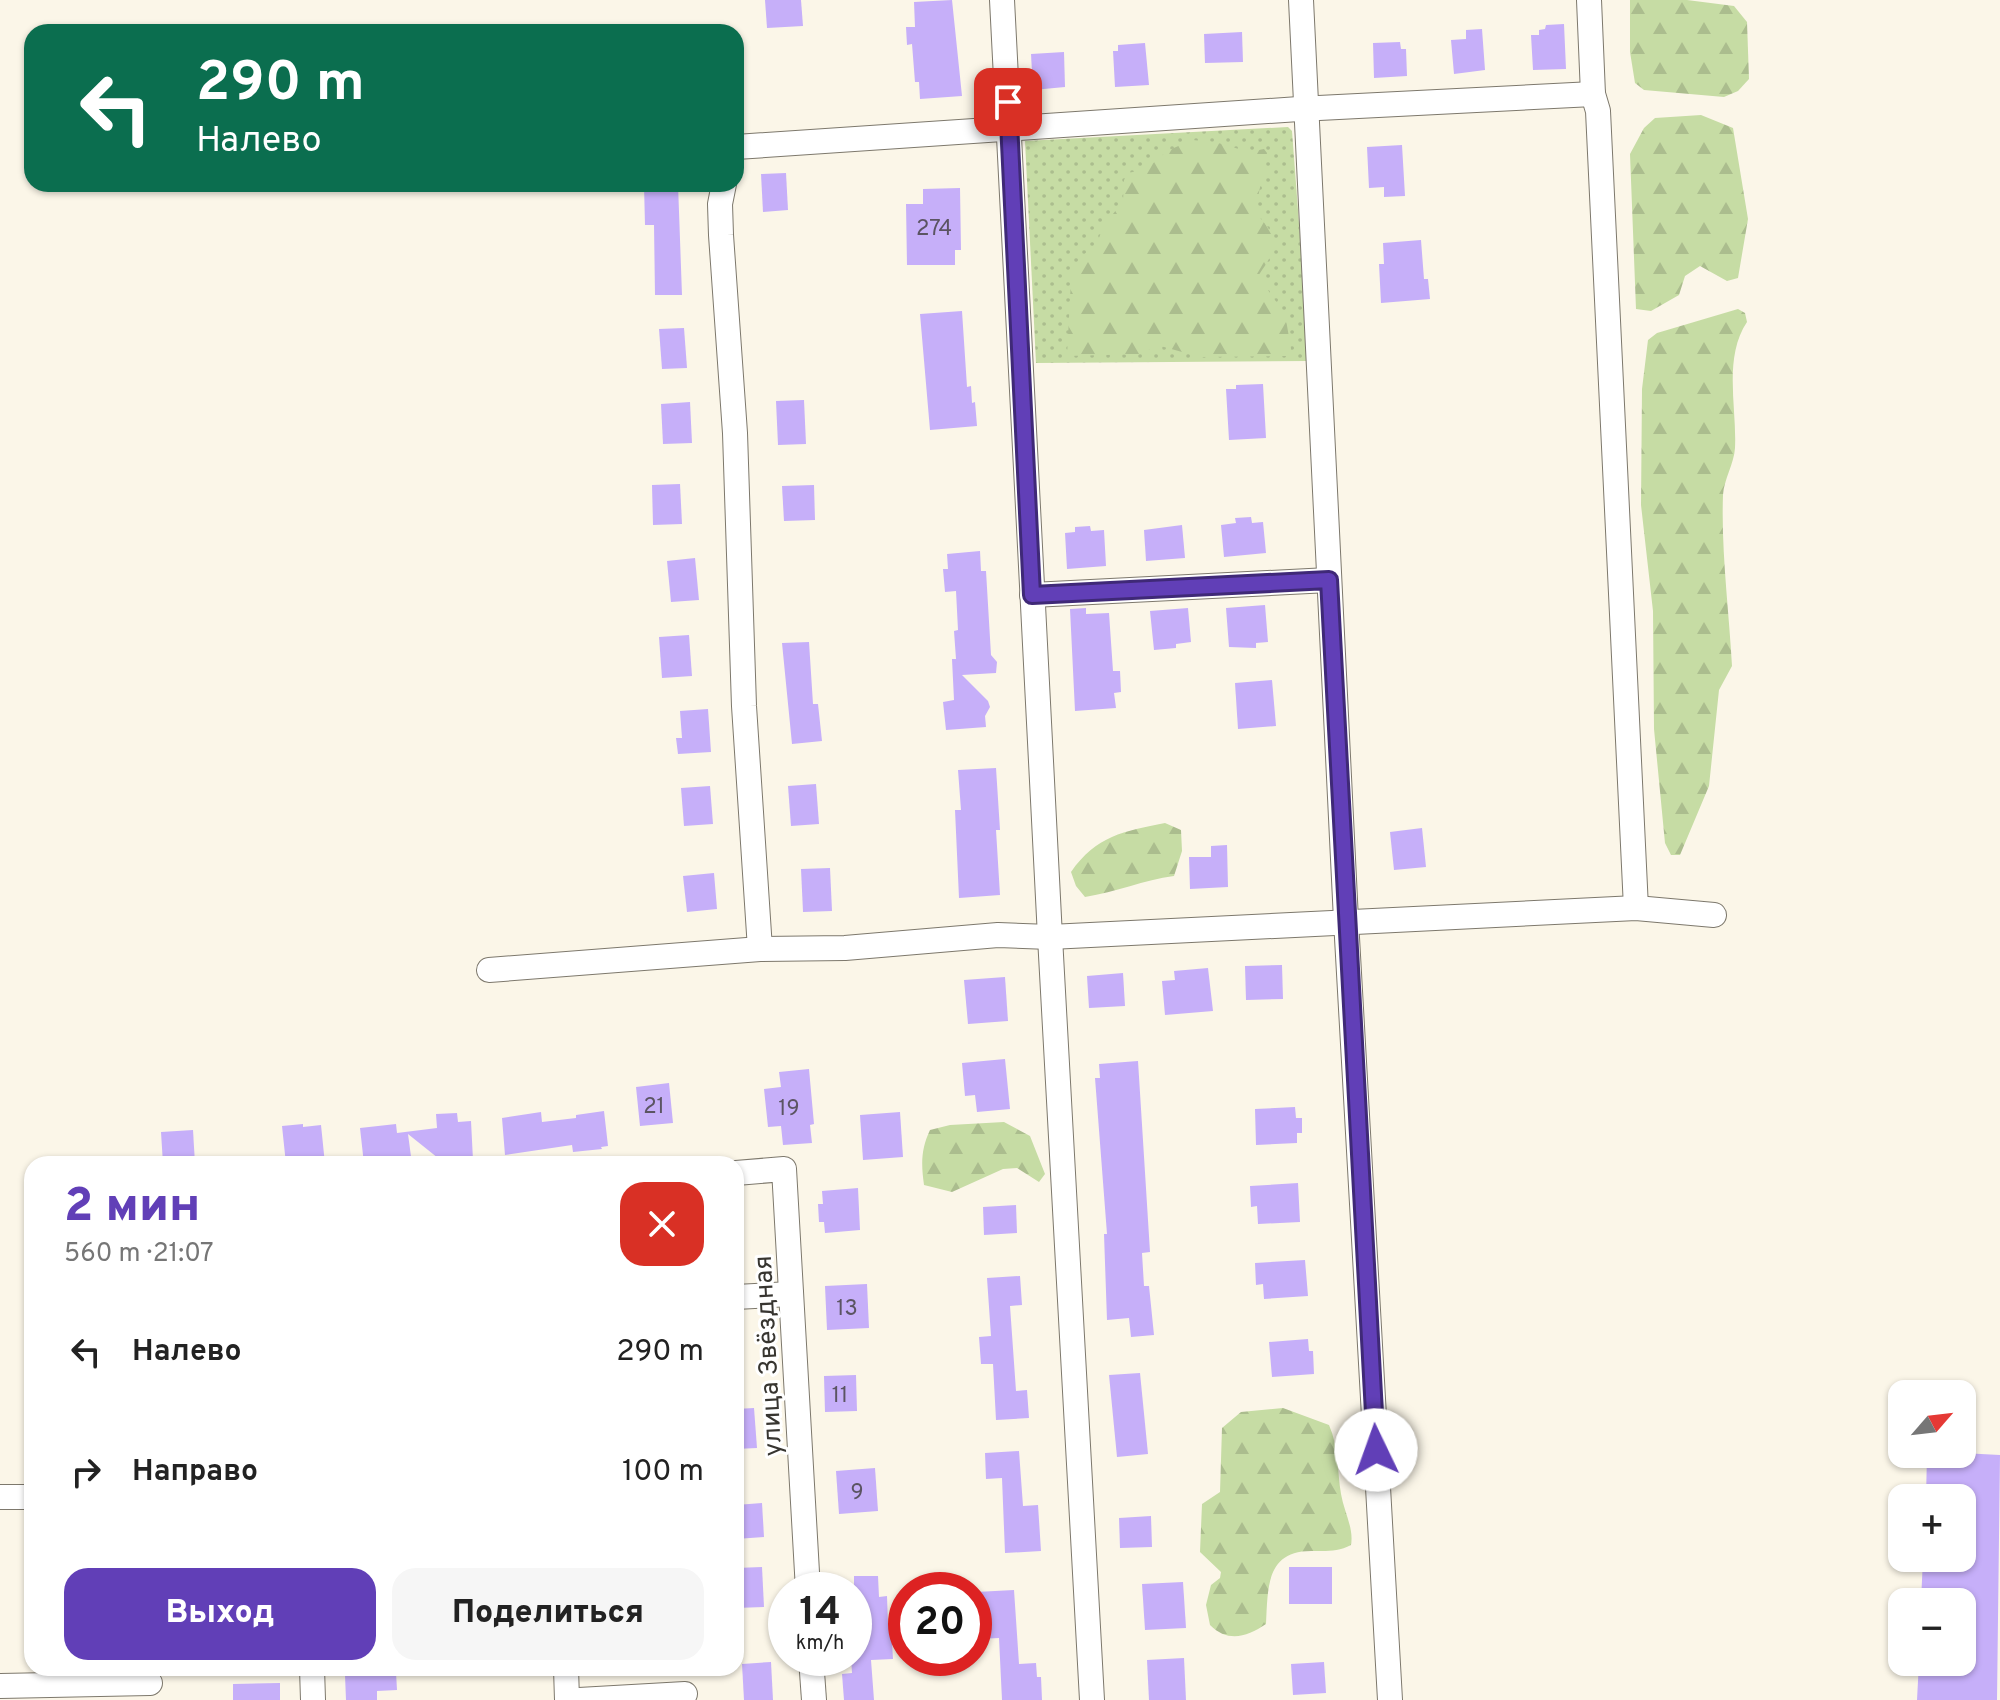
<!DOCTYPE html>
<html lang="ru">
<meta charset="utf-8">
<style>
body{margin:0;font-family:Overpass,sans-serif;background:#f6f6f6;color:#222;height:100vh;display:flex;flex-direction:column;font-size:30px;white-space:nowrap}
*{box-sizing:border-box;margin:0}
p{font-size:26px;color:#767676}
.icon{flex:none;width:44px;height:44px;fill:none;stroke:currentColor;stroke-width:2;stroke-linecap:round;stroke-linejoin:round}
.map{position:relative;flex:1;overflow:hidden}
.sheet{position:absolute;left:24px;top:1156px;width:720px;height:520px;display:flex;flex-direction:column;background:#fff;border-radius:24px;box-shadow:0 2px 6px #0004}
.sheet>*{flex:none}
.top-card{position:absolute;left:24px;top:24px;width:720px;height:168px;border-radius:24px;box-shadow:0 2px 6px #0004;background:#0b6e4f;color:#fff;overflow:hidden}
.needle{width:52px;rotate:62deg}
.tools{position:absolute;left:1888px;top:1380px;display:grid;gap:16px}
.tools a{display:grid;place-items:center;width:88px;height:88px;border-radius:16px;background:#fff;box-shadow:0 2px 6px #0004;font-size:40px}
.speed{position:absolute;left:768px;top:1572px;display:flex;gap:16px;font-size:40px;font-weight:700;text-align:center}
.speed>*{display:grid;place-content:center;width:104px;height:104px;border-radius:50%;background:#fff;box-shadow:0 2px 6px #0004;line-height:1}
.speed small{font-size:20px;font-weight:400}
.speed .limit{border:12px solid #d22;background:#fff;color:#111}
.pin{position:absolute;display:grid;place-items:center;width:68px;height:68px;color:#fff;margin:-34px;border-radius:16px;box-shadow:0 4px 12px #0006}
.me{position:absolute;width:88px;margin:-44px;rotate:357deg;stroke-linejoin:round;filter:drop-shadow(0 0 6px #0008)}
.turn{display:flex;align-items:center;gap:28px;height:168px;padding:0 40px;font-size:36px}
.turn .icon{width:104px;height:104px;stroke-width:2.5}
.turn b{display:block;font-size:56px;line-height:68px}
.round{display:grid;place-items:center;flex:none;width:84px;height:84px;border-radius:24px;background:#f6f6f6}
.overview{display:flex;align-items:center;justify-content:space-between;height:136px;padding:0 40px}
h1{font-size:48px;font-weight:800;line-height:60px;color:#613fb7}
.cta{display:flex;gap:16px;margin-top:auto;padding:16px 40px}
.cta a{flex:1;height:92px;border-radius:24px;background:#613fb7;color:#fff;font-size:32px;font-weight:800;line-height:92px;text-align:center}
.cta a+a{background:#f6f6f6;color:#222}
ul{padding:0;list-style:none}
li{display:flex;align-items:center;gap:24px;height:120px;padding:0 40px}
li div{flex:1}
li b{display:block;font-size:30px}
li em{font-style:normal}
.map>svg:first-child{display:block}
.grass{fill:url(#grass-dots)}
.forest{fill:url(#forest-firs)}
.building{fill:#c6aff9}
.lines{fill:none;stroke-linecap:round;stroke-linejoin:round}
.minor-casing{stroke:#7d786c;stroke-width:26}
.minor{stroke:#fff;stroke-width:24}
.route-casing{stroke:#3f2977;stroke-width:20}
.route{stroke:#613fb7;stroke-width:14}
.labels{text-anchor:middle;stroke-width:6;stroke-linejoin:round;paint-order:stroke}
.number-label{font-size:22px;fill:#5b5462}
.street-label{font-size:26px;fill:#373530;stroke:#fff}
</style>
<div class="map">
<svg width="2000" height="1700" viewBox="0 0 2000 1700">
<defs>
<pattern id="grass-dots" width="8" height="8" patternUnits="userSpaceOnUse" patternTransform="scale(2)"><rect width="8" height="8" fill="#c6dca4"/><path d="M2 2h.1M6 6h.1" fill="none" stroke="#abbd8e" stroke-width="1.8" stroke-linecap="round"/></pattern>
<pattern id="forest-firs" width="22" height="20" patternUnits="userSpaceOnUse" patternTransform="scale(2)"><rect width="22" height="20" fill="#c6dca4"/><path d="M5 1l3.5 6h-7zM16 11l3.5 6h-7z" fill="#abbd8e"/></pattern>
</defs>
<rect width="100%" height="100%" fill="#fbf6e8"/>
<!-- grass -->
<path class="grass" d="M 1288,127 L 1292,131 L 1309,355 L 1308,361 L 1036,363 L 1025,141 Z"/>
<!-- forest -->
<g class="forest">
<path d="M 1630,0 L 1687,0 L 1734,6 L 1747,22 L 1749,79 L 1738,91 L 1724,97 L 1644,90 L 1635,83 L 1630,52 Z"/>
<path d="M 1701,115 L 1733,128 L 1748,219 L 1738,278 L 1727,281 L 1700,266 L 1685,276 L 1679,295 L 1651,311 L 1636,309 L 1630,154 L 1644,128 L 1655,118 Z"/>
<path d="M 1192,140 L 1215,142 L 1249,152 L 1264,149 L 1267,153 L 1255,212 C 1280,239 1279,246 1258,276 L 1285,314 L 1291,349 L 1286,356 L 1200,357 L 1157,345 L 1142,354 L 1067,356 L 1071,280 L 1079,258 L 1096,246 L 1103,227 L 1123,201 L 1124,180 L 1128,173 L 1146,169 L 1167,151 Z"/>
<path d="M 1738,309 L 1745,313 L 1747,322 C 1723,358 1737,408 1735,448 C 1734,464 1724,479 1723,495 C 1721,551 1729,610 1732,666 L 1719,690 L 1709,786 L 1680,855 L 1671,855 L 1665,843 L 1654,729 L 1653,611 L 1641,505 L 1642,389 L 1648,340 L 1657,333 Z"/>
<path d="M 1165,823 L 1181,830 L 1182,851 L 1174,876 C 1144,880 1116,892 1085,897 L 1076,886 L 1071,872 C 1096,836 1124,831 1165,823 Z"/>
<path d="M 1004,1122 L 1030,1136 L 1045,1174 L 1039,1182 L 1017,1168 L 1003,1169 L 952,1192 L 924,1185 C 921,1164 921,1149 930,1130 L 950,1125 Z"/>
<path d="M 1283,1408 L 1329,1425 C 1339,1448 1337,1470 1341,1494 C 1344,1512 1354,1528 1351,1545 C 1338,1552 1327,1551 1313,1551 C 1266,1550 1268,1587 1266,1624 C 1247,1637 1228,1643 1210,1625 L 1206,1605 L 1211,1585 L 1220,1578 L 1221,1572 L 1200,1552 L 1202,1504 L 1220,1492 L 1222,1428 L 1241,1412 Z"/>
</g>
<!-- building -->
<g class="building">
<path d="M 765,0 L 801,0 L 803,26 L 767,28 Z"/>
<path d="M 952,0 L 962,96 L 920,99 L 919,82 L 915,82 L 912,44 L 907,45 L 906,27 L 915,27 L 914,2 Z"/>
<path d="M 1564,24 L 1566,69 L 1533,70 L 1531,35 L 1539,35 L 1539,30 L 1545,29 L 1546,25 Z"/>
<path d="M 1482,29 L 1485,70 L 1454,74 L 1451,40 L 1466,39 L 1466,30 Z"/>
<path d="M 1242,32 L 1243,62 L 1205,63 L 1204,34 Z"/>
<path d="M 1400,42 L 1401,49 L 1406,49 L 1407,76 L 1374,78 L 1373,43 Z"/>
<path d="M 1145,43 L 1149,85 L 1115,87 L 1113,51 L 1118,51 L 1118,45 Z"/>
<path d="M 1064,52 L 1065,87 L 1033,90 L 1031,54 Z"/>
<path d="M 1402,145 L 1405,196 L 1384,197 L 1384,187 L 1369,188 L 1367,147 Z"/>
<path d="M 786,173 L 788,210 L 763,212 L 761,174 Z"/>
<path d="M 678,184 L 682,295 L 655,295 L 654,225 L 645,225 L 644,185 Z"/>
<path d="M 960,188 L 961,250 L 955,250 L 955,265 L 907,265 L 906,204 L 923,204 L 923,189 Z"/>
<path d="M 1421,240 L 1424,279 L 1428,279 L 1430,299 L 1381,303 L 1379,264 L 1384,264 L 1383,243 Z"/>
<path d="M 962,311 L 967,387 L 971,386 L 972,403 L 975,402 L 977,426 L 930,430 L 920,314 Z"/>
<path d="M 684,328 L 687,368 L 662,369 L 659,329 Z"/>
<path d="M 1263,384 L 1266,438 L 1229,440 L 1226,389 L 1236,389 L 1236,385 Z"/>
<path d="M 804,400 L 806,444 L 778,445 L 776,401 Z"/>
<path d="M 690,402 L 692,443 L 663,444 L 661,404 Z"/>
<path d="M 680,484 L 682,524 L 653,525 L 652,485 Z"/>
<path d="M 814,485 L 815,520 L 784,521 L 782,486 Z"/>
<path d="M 1251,517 L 1252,523 L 1263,522 L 1266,553 L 1224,557 L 1221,525 L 1236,523 L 1235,518 Z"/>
<path d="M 1182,525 L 1185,558 L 1146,561 L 1144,530 Z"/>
<path d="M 1090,526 L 1091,531 L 1104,530 L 1106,566 L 1067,569 L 1065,533 L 1075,532 L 1075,527 Z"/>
<path d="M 980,551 L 981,571 L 986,571 L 991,655 L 997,662 L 996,673 L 962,675 L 988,701 L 990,707 L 985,716 L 986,727 L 946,730 L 943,702 L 954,700 L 952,659 L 956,659 L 954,631 L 958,630 L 956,591 L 945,592 L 943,569 L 948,569 L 947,554 Z"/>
<path d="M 695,558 L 699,600 L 671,602 L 667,561 Z"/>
<path d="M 1265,605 L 1268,642 L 1256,643 L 1256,648 L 1229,647 L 1226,608 Z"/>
<path d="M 1086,608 L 1086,614 L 1109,613 L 1113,671 L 1120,671 L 1121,692 L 1114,693 L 1116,708 L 1075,711 L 1070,609 Z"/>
<path d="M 1188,608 L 1191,642 L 1176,644 L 1176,648 L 1154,650 L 1150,611 Z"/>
<path d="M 689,635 L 692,676 L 662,678 L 659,637 Z"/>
<path d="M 809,642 L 813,704 L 818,704 L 822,741 L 792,744 L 782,643 Z"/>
<path d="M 1272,680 L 1276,726 L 1238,729 L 1235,683 Z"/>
<path d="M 708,709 L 711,752 L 678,754 L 676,738 L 682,738 L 680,711 Z"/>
<path d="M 996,768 L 1000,830 L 996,830 L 1000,895 L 959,898 L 955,810 L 961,810 L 958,770 Z"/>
<path d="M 816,784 L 819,824 L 791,826 L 788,786 Z"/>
<path d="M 710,786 L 713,824 L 684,826 L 681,788 Z"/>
<path d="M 1422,828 L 1426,867 L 1394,870 L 1390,832 Z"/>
<path d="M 1227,845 L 1228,887 L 1190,889 L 1189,857 L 1211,857 L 1211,846 Z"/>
<path d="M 830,868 L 832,911 L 803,912 L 801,869 Z"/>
<path d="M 714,873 L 717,909 L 687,912 L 683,876 Z"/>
<path d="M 1282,965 L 1283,999 L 1246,1000 L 1245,966 Z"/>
<path d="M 1208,968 L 1213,1011 L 1165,1015 L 1162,981 L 1175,980 L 1174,971 Z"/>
<path d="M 1123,973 L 1125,1006 L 1089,1008 L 1087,976 Z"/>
<path d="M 1005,977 L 1008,1021 L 968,1024 L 964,980 Z"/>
<path d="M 1005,1059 L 1010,1109 L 977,1112 L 975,1095 L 965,1096 L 962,1063 Z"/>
<path d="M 1138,1061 L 1150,1252 L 1142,1253 L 1144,1286 L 1149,1286 L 1154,1335 L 1131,1337 L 1129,1318 L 1107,1320 L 1104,1234 L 1107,1234 L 1095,1078 L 1100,1078 L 1099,1064 Z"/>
<path d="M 809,1069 L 814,1124 L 810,1125 L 812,1143 L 783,1145 L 781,1126 L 768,1127 L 764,1089 L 781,1087 L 779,1072 Z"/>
<path d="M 669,1083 L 673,1123 L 640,1126 L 636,1087 Z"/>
<path d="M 1295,1107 L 1296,1118 L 1302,1118 L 1302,1133 L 1297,1133 L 1297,1143 L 1256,1145 L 1255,1109 Z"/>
<path d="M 604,1111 L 608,1146 L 601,1147 L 602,1149 L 573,1152 L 572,1145 L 505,1155 L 502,1118 L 541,1112 L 542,1122 L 576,1118 L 576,1115 Z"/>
<path d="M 900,1112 L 903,1157 L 863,1160 L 860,1115 Z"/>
<path d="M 457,1113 L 458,1122 L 471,1121 L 473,1160 L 443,1162 L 408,1134 L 412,1164 L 364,1164 L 360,1128 L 396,1124 L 397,1133 L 437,1128 L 436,1114 Z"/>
<path d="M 303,1124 L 303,1127 L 321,1125 L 325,1164 L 286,1164 L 282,1126 Z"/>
<path d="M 193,1130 L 195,1164 L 163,1164 L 161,1132 Z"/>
<path d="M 1298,1183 L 1300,1222 L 1258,1224 L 1257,1206 L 1251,1207 L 1250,1186 Z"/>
<path d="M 858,1188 L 860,1230 L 825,1233 L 824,1222 L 819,1222 L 818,1204 L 823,1204 L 822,1191 Z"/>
<path d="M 1016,1205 L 1017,1233 L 984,1235 L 983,1207 Z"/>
<path d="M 1305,1260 L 1308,1296 L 1264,1299 L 1263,1284 L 1256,1285 L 1255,1263 Z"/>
<path d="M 1020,1276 L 1022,1305 L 1010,1306 L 1016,1391 L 1027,1390 L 1029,1418 L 996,1420 L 993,1364 L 981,1364 L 979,1337 L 991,1336 L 987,1278 Z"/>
<path d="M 867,1284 L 869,1328 L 827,1330 L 825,1286 Z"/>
<path d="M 1308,1339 L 1309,1351 L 1313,1351 L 1314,1374 L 1272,1377 L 1269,1342 Z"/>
<path d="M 1140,1373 L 1148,1454 L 1117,1457 L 1109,1375 Z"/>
<path d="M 856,1375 L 857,1411 L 825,1412 L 824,1376 Z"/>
<path d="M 754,1408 L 757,1448 L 736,1449 L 736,1409 Z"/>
<path d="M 1019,1451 L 1023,1506 L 1038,1505 L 1041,1551 L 1005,1553 L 1002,1478 L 986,1479 L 985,1453 Z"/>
<path d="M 1962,1453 L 2000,1455 L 1997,1700 L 1917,1700 L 1919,1662 L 1962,1662 L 1962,1602 L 1921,1602 L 1923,1558 L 1962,1558 L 1962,1498 L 1926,1498 L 1927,1454 Z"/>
<path d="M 875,1468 L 878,1511 L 839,1514 L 836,1471 Z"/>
<path d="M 762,1503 L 764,1537 L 736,1539 L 736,1505 Z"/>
<path d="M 1151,1516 L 1152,1547 L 1120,1548 L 1119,1518 Z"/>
<path d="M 762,1567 L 764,1607 L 736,1608 L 736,1568 Z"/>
<rect x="1289" y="1567" width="43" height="37"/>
<path d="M 854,1576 L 878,1576 L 879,1597 L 887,1596 L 888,1624 L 899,1624 L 900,1643 L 892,1643 L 893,1659 L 871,1660 L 874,1700 L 844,1700 L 842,1674 L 852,1673 L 851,1658 L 854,1658 Z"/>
<path d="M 1183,1582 L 1186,1628 L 1145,1630 L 1142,1584 Z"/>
<path d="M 1014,1590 L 1019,1664 L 1036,1663 L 1037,1677 L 1041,1677 L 1042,1700 L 1002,1700 L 999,1638 L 979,1639 L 976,1592 Z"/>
<path d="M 1184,1658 L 1186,1700 L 1149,1700 L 1147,1660 Z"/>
<path d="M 771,1662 L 773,1700 L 744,1700 L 742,1664 Z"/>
<path d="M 1324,1662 L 1326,1693 L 1293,1695 L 1291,1664 Z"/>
<path d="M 396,1672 L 397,1690 L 377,1691 L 377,1700 L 346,1700 L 345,1675 Z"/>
<path d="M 280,1683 L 280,1700 L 233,1700 L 233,1684 Z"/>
</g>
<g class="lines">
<!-- minor casing -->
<g class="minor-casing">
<g id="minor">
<path d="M 1002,0 L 1050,937 L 1092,1700"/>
<path d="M 1301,0 L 1346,920 L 1390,1700"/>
<path d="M 1589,0 L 1593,94 L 1598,111 L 1636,908"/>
<path d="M 736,147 L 1299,109 L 1593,94"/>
<path d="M 724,184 L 720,204 L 721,235 L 735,433 L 744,706 L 760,949"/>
<path d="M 1032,595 L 1329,580"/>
<path d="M 489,970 L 760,949 L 845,948 L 998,935 L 1050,937 L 1636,908 L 1714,915"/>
<path d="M 736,1173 L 784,1169 L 808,1590"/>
<path d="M 736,1297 L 791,1294"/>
<path d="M 0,1497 L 32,1497"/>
<path d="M 811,1658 L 814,1700"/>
<path d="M 312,1668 L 313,1700"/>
<path d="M 566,1668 L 567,1700"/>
<path d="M 0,1686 L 150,1683"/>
<path d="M 579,1700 L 685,1694"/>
</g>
</g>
<!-- minor -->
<use href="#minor" class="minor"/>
</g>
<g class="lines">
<!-- route casing -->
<g class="route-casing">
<path id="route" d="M 1008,102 L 1032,595 L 1329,580 L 1376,1450"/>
</g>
<!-- route -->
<use href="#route" class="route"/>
</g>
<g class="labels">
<!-- number labels -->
<g class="number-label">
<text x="934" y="235">274</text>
<text x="654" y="1113">21</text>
<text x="789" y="1115">19</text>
<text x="847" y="1315">13</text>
<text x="840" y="1402">11</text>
<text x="857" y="1499">9</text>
</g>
<!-- street labels -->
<g class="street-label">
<text transform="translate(767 1356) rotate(-93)" y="9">улица Звёздная</text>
</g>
</g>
</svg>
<div class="tools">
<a><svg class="needle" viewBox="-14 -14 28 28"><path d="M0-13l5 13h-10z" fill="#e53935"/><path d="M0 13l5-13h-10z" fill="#767676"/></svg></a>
<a>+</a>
<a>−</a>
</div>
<div class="speed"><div>14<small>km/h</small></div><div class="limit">20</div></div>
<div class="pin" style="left:1008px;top:102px;background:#d93025"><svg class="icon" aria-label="arrive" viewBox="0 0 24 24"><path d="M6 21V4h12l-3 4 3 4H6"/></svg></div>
<svg class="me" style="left:1376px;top:1450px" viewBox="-20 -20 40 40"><circle r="19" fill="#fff"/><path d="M0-13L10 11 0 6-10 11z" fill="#613fb7"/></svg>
<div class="top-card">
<div class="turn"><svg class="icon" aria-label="left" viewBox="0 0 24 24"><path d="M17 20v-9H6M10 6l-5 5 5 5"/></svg><div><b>290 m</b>Налево</div></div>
</div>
<section class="sheet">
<div class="overview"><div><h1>2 мин</h1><p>560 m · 21:07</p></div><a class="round" style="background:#d93025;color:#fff"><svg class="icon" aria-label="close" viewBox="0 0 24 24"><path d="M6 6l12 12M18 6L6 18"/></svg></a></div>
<ul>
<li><svg class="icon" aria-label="left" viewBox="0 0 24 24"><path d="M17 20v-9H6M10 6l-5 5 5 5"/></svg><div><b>Налево</b></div><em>290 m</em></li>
<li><svg class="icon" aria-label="right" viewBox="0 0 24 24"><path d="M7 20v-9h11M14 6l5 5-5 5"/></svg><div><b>Направо</b></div><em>100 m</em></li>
</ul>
<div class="cta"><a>Выход</a><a>Поделиться</a></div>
</section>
</div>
